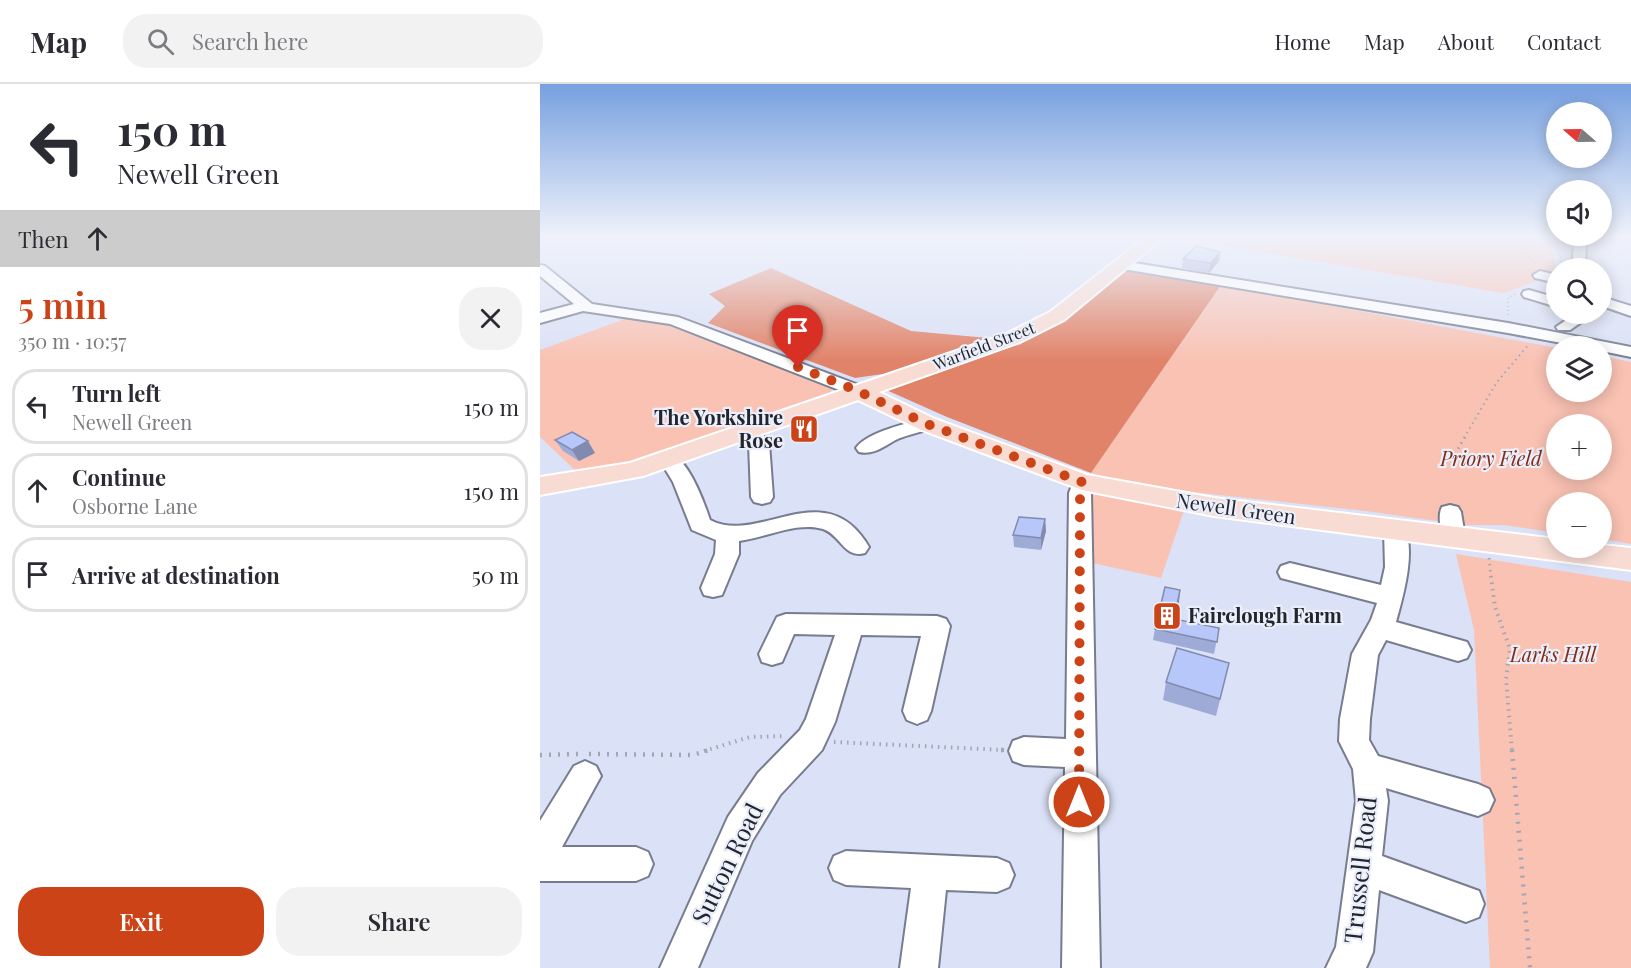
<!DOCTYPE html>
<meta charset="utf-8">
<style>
body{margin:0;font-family:"Playfair Display",serif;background:#f2f2f3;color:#2b2b33;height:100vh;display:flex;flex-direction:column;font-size:22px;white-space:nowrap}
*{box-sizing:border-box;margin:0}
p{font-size:20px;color:#7c7c81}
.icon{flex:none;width:33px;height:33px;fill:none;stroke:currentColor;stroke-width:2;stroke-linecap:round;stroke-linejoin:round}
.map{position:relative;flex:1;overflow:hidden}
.sheet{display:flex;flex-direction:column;background:#fff;width:540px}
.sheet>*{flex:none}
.hud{background:#fff;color:#2b2b33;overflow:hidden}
.needle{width:39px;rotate:290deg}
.controls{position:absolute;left:1006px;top:18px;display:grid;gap:12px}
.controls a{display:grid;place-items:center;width:66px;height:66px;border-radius:50%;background:#fff;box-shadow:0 3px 15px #0003;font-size:30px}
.pin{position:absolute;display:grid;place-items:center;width:51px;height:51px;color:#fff;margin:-62px -26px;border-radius:50% 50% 50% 0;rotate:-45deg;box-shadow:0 0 6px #0007}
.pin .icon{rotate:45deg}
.me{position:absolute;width:66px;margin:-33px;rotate:0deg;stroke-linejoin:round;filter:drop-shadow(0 0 4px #0008)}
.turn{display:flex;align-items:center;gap:21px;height:126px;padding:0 18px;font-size:27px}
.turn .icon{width:78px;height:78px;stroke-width:2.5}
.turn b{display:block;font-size:42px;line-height:51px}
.then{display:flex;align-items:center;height:57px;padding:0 18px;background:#0003;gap:12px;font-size:22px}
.round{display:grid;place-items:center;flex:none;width:63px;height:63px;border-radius:24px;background:#f2f2f3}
.headline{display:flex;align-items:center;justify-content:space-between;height:102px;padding:0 18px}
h1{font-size:36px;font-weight:600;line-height:45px;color:#cb4317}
.cta{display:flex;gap:12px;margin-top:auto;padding:12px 18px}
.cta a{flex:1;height:69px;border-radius:24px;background:#cb4317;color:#fff;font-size:24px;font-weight:600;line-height:69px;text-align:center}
.cta a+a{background:#f2f2f3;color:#2b2b33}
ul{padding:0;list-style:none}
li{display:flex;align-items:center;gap:18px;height:75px;margin:0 12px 9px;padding:0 6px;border:3px solid #e1e1e2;border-radius:24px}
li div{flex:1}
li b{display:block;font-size:22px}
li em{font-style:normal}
header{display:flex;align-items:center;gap:36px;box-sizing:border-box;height:84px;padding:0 30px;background:#fff;border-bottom:2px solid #e1e1e2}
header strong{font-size:28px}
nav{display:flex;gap:33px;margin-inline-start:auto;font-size:21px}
.search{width:420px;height:54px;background:#f2f2f3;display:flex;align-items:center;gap:15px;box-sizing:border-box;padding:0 21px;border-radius:24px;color:#7c7c81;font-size:22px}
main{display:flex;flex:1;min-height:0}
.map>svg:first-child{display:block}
.green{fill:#f9c2b3;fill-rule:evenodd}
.forest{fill:#e18369}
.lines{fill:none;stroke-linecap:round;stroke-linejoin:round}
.minor-casing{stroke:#777c8f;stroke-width:4}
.major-casing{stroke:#fff;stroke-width:4}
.path-far4{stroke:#a1a6b7;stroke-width:1.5;stroke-dasharray:1 3;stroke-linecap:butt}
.path-far3{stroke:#a1a6b7;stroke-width:2;stroke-dasharray:1.5 4;stroke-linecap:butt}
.path-far2{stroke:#a1a6b7;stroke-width:3;stroke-dasharray:1.5 4.5;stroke-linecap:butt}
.path-far1{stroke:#a1a6b7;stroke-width:4;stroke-dasharray:1.5 5;stroke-linecap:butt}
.path{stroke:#a1a6b7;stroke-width:4.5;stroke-dasharray:2 7;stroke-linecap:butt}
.minor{fill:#fff;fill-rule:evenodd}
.major{fill:#f8dcd3;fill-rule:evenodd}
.wall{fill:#9eabd7}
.shaded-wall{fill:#818baf}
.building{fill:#b8c7fa;stroke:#818baf;stroke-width:1.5}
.route{stroke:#cb4317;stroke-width:10;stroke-dasharray:0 18}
.labels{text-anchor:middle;stroke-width:4.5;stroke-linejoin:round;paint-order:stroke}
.far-street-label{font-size:16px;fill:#23252c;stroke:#ebeffb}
.poi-label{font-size:20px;font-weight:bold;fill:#23252c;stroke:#ebeffb;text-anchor:end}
.park-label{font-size:20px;font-style:italic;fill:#812c14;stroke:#ebeffb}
.street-label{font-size:20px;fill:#23252c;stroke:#ebeffb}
.near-street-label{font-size:24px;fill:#23252c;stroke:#ebeffb}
</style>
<header>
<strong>Map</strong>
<div class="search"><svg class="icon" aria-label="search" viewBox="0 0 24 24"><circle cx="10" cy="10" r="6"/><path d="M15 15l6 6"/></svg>Search here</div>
<nav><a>Home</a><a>Map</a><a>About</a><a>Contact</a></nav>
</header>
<main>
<section class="sheet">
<div class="hud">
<div class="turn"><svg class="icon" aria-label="left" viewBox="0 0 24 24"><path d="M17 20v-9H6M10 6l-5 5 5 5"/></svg><div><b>150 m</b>Newell Green</div></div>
<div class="then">Then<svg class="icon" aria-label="ahead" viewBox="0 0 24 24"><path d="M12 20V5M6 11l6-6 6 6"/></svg></div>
</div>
<div class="headline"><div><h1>5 min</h1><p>350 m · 10:57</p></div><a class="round"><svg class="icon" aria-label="close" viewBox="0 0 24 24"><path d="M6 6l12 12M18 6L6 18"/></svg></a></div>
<ul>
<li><svg class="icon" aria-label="left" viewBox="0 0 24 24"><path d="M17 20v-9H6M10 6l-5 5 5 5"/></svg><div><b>Turn left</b><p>Newell Green</p></div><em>150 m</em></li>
<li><svg class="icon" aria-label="ahead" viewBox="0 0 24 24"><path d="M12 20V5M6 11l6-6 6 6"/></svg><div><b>Continue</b><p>Osborne Lane</p></div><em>150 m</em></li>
<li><svg class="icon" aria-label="arrive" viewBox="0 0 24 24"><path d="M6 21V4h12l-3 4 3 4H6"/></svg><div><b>Arrive at destination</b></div><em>50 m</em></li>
</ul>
<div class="cta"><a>Exit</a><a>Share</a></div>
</section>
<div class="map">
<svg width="1091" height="884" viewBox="0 0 1091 884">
<rect width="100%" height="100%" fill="#dbe1f6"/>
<!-- green -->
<g class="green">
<path d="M 633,153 L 982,153 L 1008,157 L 1014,173 L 1015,191 L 963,209 Z"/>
<path d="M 681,201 L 1017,264 L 1017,308 L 1062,308 L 1062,272 L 1091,278 L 1091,460 L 1062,455 L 1062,418 L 1017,418 L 1017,449 L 964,441 L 925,441 L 826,427 L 589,401 L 551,389 ZM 1017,340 L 1062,340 L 1062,386 L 1017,386 Z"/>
<path d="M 101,229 L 293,302 L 290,310 L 102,377 L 38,389 L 0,353 L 0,266 Z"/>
<path d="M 547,406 L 644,426 L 621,494 L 548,478 Z"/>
<path d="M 916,470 L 1091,498 L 1091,884 L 950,884 L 934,546 Z"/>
</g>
<!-- forest -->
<g class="forest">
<path d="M 231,184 L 371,247 L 448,254 L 350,289 L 315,294 L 168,239 L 185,222 L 169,210 Z"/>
<path d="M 589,185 L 681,201 L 551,389 L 407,333 L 344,305 L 521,236 Z"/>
</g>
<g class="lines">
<!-- minor casing -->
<g class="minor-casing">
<g id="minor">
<path d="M 1040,155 L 1046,159 L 1045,184 L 1032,184 L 1034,159 Z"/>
<path d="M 582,177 L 968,239 L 1091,263 L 1091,273 L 1062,267 L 1062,262 L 1038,262 L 968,249 L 577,184 L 575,181 Z"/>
<path d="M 0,181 L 5,182 L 52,220 L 138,233 L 324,303 L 327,307 L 324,311 L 312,311 L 130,240 L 43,227 L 0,239 L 0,229 L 34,220 L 0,192 Z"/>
<path d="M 1000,187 L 1017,191 L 1017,199 L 995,194 L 993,191 Z"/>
<path d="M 989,206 L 1017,214 L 1017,223 L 984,213 L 982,210 L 984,207 Z"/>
<path d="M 1062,213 L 1091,222 L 1091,232 L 1062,222 Z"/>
<path d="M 1035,230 L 1053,230 L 1030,246 L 1018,246 L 1016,243 Z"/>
<path d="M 387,334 L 394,336 L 396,340 L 394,344 C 383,347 371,350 360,354 C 346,360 335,372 319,368 L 316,364 C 327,348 368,339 387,334 Z"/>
<path d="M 209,339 L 216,341 L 229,359 L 233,413 L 230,418 L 222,420 L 214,418 L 211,413 L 209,359 L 199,345 L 202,341 Z"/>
<path d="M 129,369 C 148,374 164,418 170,436 C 219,462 285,388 329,463 L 325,469 C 304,475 301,451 283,445 C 257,437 225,454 199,457 L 199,470 L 182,511 L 173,513 L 164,511 L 161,504 L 175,470 L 176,456 L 152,446 L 133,398 L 119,375 L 122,371 Z"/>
<path d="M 542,391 L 549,393 L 552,398 L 551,409 L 560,884 L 522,884 L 525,683 L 484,681 L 473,677 L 469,667 L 473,657 L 484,653 L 526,655 L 529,409 L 535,393 Z"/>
<path d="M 910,421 L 918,423 L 921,428 L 925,453 L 922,459 L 914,461 L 906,459 C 901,450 897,432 902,423 Z"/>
<path d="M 855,438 L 863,441 C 877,464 863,513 856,538 L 927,558 L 931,566 L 927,574 L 918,577 L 846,556 L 838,571 L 830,635 L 829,656 L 838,672 L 938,700 L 949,705 L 954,716 L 949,727 L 938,732 L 846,704 L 848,717 L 842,772 L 939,807 L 944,820 L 939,833 L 926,838 L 839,806 L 833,868 L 826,884 L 786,884 L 796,863 L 816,717 L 813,685 L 799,657 L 800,635 L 812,570 L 831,536 L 837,519 L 741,494 L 738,488 L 741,482 L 750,479 L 841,501 L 845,483 L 844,446 L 847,441 Z"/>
<path d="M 246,530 L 397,532 L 406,535 L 410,542 L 391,627 L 387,636 L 377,640 L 367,636 L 363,627 L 381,552 L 321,551 L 295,638 L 282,666 L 240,711 L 212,757 L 158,884 L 120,884 L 188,733 L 218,689 L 260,646 L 266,635 L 295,551 L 254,550 L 242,578 L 232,581 L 222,578 L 219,570 L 237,533 Z"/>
<path d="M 45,677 L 56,682 L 61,692 L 22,763 L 96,763 L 108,768 L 113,780 L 108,792 L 96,797 L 0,797 L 0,737 L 34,682 Z"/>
<path d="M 306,767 L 457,774 L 469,779 L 474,791 L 469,803 L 457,808 L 406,806 L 398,884 L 360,884 L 371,804 L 306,801 L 294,796 L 289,784 L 294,772 Z"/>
</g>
</g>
<!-- major casing -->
<g class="major-casing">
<path id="major" d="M 606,153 L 624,153 L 524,236 L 480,258 L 339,308 L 395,335 L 547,391 L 674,414 L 1017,455 L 1017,464 L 1062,464 L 1062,461 L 1091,464 L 1091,486 L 674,432 L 542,406 L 379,345 L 318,316 L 103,392 L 0,411 L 0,393 L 90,379 L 466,250 L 510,228 Z"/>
</g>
<!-- path-far4 -->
<g class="path-far4">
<path d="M 934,153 L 982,164 L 996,182"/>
<path d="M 992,153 L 1013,156 L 1020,171 L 1022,184"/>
<path d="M 968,231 L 968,214 L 976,210"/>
</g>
<!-- path-far3 -->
<path class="path-far3" d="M 924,354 L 957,298 L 989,260"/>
<!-- path-far2 -->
<g class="path-far2">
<path d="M 915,370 L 925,353"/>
<path d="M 949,474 L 951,493"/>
</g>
<!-- path-far1 -->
<g class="path-far1">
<path d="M 951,492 L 955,523 L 970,565 L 966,595 L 972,667"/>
<path d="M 294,658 L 464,666"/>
<path d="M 164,667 L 210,653 L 246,652"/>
</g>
<!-- path -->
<g class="path">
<path d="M 461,666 L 464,666"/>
<path d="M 972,666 L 990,884"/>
<path d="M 49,670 L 153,671 L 169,666"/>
<path d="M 0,671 L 39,670"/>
</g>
<!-- minor -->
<use href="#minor" class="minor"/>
<!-- major -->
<use href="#major" class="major"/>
</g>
<!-- wall -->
<g class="wall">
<path d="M 680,168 L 679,177 L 669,189 L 642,184 L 643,175 Z"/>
<path d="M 15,356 L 55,369 L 39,377 L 23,367 Z"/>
<path d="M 505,435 L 506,447 L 501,466 L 474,463 L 473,451 Z"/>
<path d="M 639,518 L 635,535 L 679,544 L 674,570 L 613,556 L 615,545 Z"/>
<path d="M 689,579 L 676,632 L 623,616 L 626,598 Z"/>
</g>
<!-- shaded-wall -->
<g class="shaded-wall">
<path d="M 680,168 L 679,177 L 669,189 L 671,179 Z"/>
<path d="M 48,357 L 55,369 L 39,377 L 32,366 Z"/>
<path d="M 505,435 L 506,447 L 501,466 L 501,454 Z"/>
<path d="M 640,506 L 639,518 L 632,546 L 634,535 Z"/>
</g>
<!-- building -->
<g class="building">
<path d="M 656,162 L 680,168 L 671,179 L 643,175 Z"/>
<path d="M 32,348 L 48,357 L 32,366 L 15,356 Z"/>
<path d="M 479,433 L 505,435 L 501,454 L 473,451 Z"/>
<path d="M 625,503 L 640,506 L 634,535 L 679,544 L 677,558 L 615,545 Z"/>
<path d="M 637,564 L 689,579 L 680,615 L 626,598 Z"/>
</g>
<!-- sky -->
<linearGradient id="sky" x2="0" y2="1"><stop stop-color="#77a0e0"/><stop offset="0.55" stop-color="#eff2fb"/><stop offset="1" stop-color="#eff2fb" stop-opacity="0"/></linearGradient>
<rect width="1091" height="277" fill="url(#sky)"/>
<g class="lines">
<!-- route -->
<path class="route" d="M 258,283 L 318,307 L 387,340 L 542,398 L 540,409 L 539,718"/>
</g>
<!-- icons -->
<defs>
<g id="restaurant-square" transform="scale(1.5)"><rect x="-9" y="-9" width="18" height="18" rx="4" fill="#cb4317" stroke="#ebeffb"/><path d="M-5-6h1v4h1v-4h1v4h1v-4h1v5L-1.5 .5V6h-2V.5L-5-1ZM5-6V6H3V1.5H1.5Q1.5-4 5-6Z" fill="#fff"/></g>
<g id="building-square" transform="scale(1.5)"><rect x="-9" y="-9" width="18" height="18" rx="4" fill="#cb4317" stroke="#ebeffb"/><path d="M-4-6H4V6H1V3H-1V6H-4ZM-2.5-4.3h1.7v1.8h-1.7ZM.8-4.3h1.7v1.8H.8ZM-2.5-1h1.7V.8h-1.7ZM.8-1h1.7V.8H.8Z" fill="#fff"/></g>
</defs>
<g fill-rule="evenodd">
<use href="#restaurant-square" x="264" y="345"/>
<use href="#building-square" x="627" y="532"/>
</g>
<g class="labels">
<!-- far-street labels -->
<g class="far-street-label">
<text transform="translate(444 262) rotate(-21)" y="6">Warfield Street</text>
</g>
<!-- poi labels -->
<g class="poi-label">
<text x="243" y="341">The Yorkshire<tspan x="243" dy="23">Rose</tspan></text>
<text x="648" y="539" text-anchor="start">Fairclough Farm</text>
</g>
<!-- park labels -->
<g class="park-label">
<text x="951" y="382">Priory Field</text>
<text x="1013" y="578">Larks Hill</text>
</g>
<!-- street labels -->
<g class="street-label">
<text transform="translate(696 425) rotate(8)" y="7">Newell Green</text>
</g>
<!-- near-street labels -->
<g class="near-street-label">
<text transform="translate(188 780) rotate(-64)" y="8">Sutton Road</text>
<text transform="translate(821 786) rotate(-84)" y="8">Trussell Road</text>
</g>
</g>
</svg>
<div class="controls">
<a><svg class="needle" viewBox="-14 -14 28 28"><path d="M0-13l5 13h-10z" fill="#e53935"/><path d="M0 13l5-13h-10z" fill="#7c7c81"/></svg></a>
<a><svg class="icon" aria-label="sound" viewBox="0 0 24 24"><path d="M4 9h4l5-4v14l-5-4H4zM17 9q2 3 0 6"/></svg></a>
<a><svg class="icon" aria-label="search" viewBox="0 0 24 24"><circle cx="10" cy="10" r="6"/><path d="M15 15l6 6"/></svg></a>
<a><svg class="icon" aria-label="layers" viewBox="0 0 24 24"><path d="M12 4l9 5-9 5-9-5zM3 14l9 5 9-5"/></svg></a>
<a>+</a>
<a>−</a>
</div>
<div class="pin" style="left:258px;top:283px;background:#d93025"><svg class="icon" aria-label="arrive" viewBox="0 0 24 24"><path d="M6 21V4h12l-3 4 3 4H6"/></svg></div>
<svg class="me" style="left:539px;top:718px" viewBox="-20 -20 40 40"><circle r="17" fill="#cb4317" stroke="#fff" stroke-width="3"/><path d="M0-11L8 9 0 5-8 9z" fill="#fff"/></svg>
</div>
</main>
